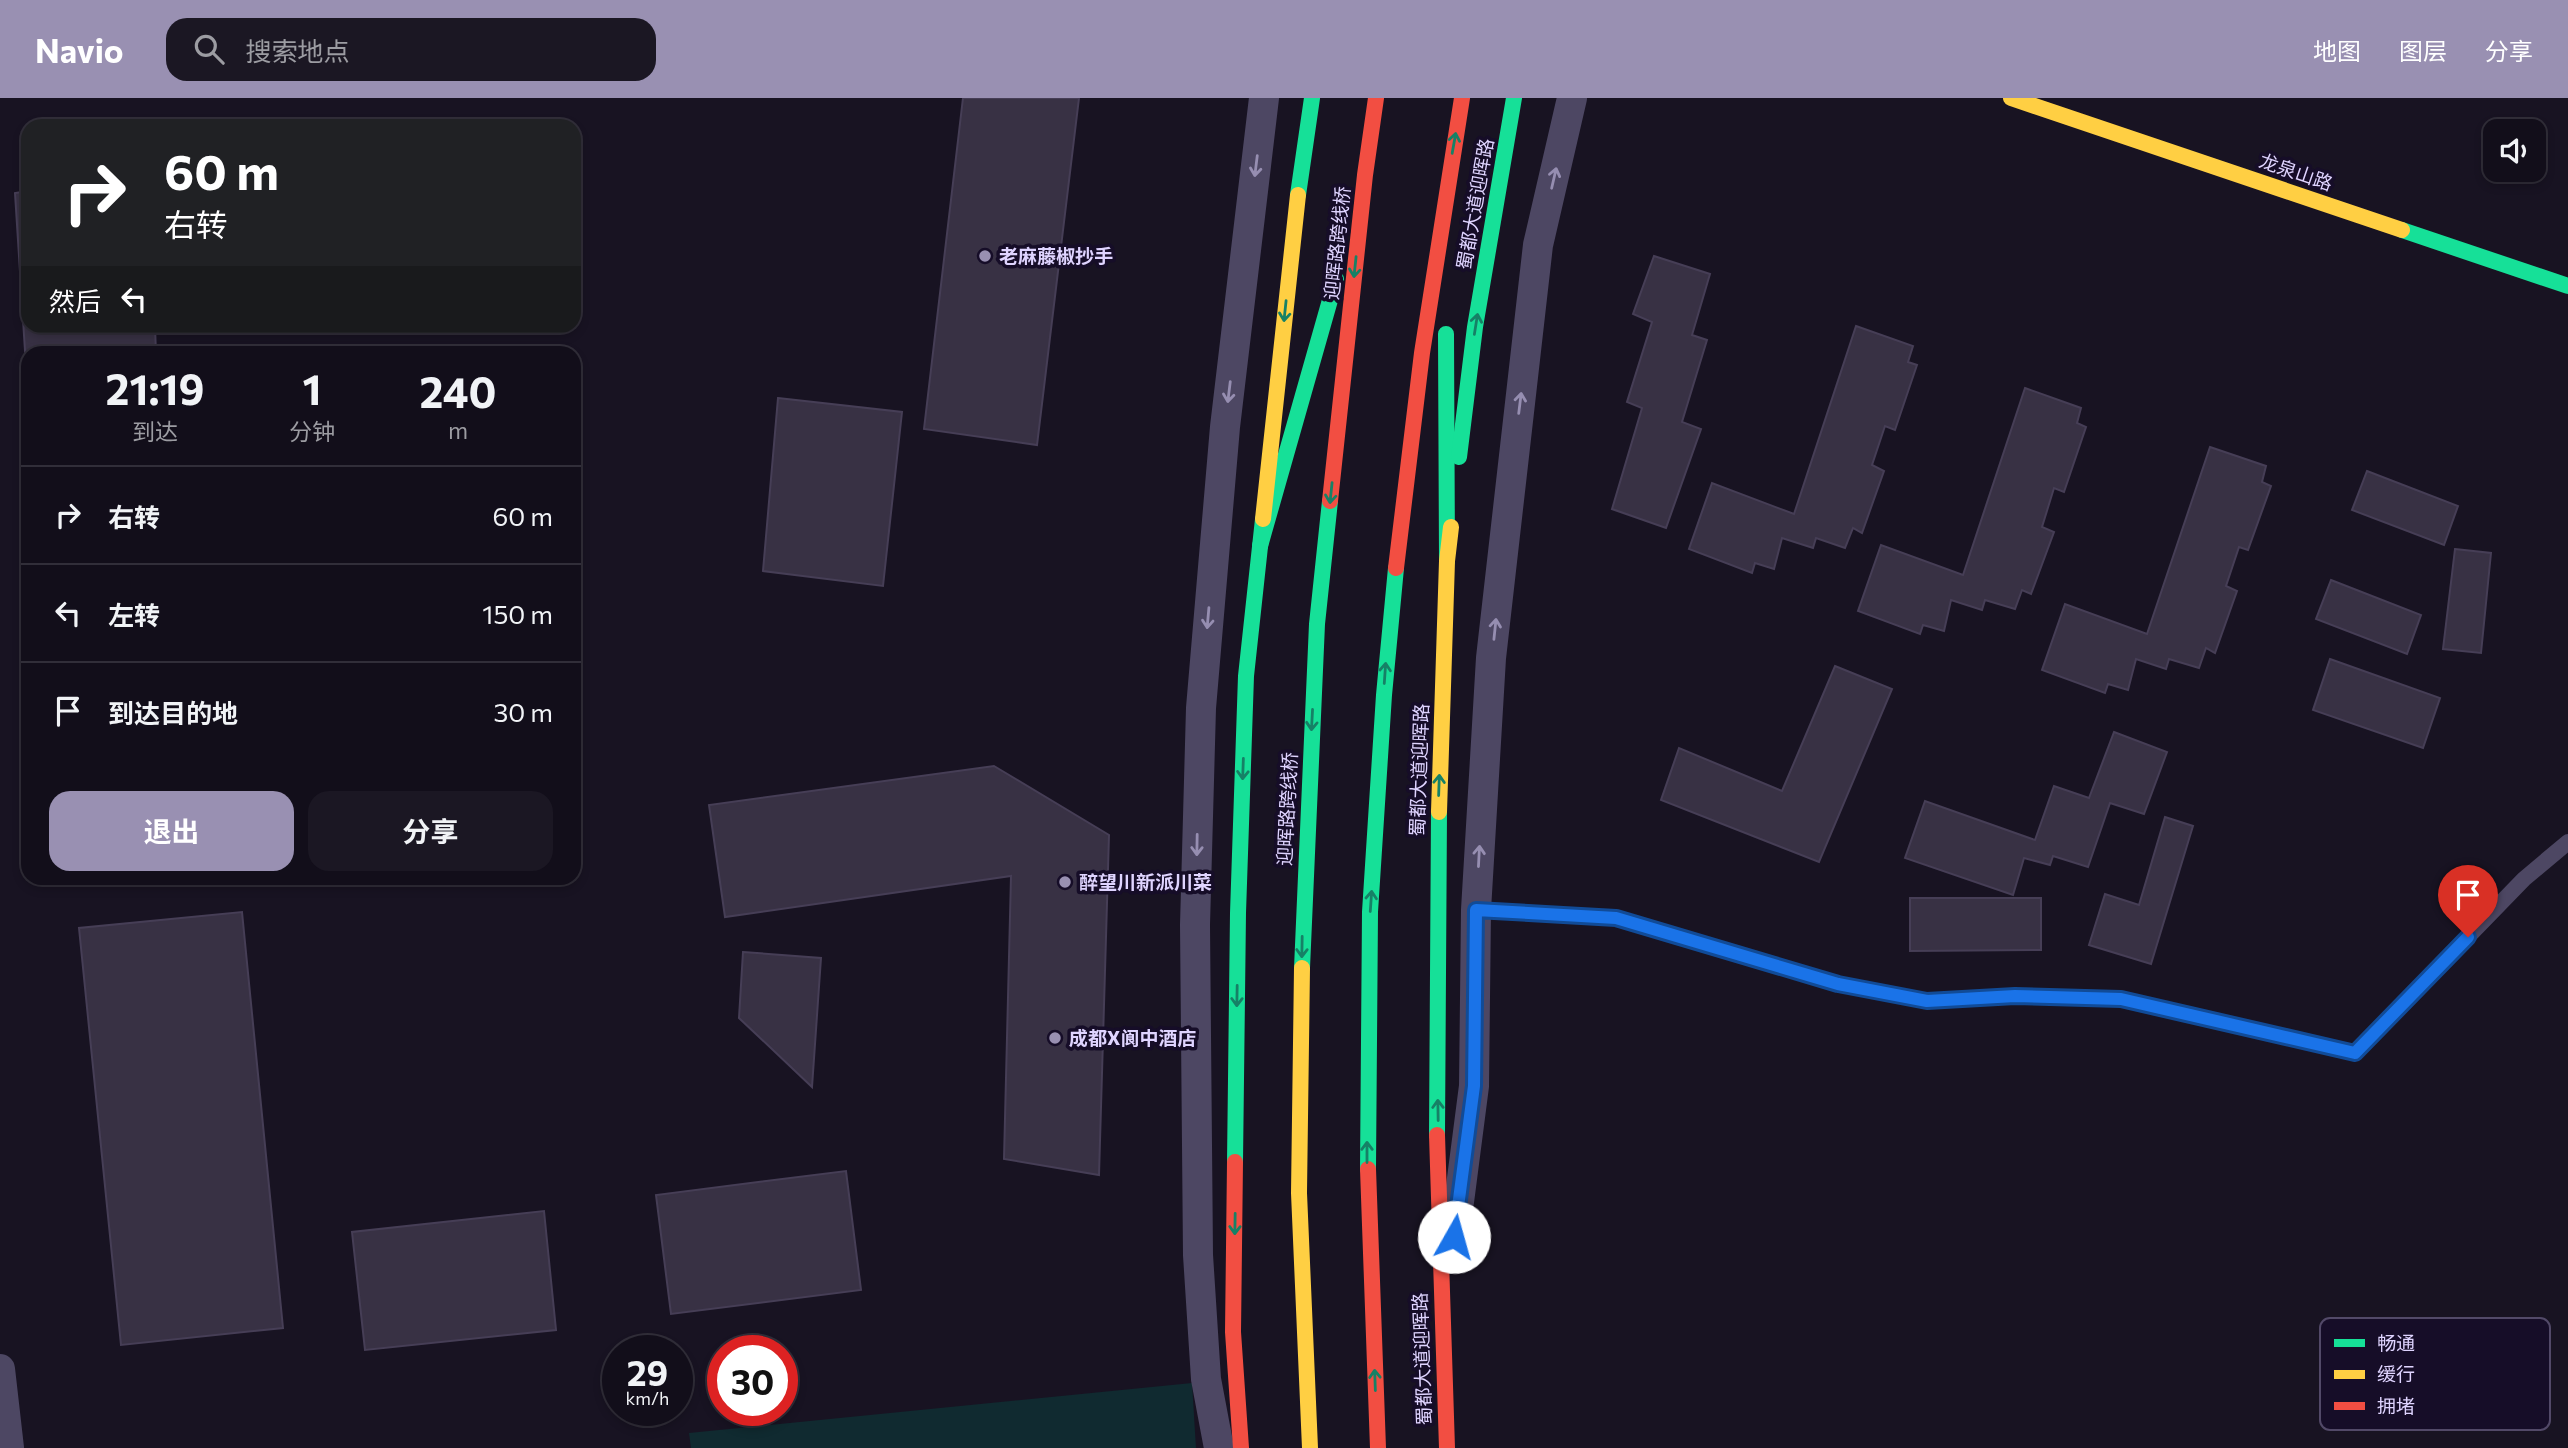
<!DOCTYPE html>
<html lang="zh">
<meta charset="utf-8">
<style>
body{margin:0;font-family:Commissioner,"Noto Sans SC",sans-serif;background:#1b1723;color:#f1f3f6;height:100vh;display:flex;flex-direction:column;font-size:26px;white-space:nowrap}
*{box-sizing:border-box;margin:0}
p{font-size:23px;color:#9c9ca2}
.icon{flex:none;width:38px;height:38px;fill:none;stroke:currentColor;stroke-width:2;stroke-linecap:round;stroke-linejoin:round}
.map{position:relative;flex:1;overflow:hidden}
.sheet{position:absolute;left:21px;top:248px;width:560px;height:539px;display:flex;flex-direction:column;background:#120e1a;border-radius:21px;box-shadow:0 4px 10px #0003,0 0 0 2px #312e39}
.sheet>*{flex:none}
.guide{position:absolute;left:21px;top:21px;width:560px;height:214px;border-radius:21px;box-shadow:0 4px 10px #0003,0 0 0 2px #312e39;background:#202124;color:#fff;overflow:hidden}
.tools{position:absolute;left:2483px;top:21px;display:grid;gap:14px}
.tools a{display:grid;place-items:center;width:63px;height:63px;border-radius:14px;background:#120e1a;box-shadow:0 4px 10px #0003,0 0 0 2px #312e39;font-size:35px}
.speed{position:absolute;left:602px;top:1237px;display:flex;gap:14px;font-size:35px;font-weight:700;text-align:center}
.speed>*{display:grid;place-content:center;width:91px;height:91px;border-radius:50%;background:#120e1a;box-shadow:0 4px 10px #0003,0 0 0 2px #312e39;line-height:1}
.speed small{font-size:18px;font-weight:400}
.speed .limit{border:10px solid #d22;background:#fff;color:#111}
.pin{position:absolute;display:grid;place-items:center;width:60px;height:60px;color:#fff;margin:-72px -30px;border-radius:50% 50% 50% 0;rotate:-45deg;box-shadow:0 0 7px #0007}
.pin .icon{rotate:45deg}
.me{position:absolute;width:77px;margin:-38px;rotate:7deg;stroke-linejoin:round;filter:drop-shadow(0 0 5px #0008)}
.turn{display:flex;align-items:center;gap:24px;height:147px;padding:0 28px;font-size:32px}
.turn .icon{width:91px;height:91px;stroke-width:2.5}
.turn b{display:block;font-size:49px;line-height:60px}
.then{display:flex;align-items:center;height:66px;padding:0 28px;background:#0003;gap:14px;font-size:26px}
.eta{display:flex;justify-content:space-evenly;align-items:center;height:119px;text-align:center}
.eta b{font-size:42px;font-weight:700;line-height:49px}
.primary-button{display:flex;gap:14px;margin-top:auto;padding:14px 28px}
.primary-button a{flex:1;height:80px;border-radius:21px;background:#9990b2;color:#fff;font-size:28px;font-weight:700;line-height:80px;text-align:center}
.primary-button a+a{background:#1b1723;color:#f1f3f6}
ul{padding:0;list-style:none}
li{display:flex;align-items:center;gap:21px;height:98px;padding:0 28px;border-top:2px solid #312e39}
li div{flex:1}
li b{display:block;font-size:26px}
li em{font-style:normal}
header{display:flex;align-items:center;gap:42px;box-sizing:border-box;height:98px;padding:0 35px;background:#9990b2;color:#fff}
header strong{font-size:33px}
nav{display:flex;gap:38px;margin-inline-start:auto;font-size:24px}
.search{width:490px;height:63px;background:#1b1723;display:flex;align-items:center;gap:18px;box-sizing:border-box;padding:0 24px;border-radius:21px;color:#9c9ca2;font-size:26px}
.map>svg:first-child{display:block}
.green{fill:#102a30}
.building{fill:#383144;stroke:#463e56;stroke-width:2}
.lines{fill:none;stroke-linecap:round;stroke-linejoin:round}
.lane{stroke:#4d4763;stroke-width:16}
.street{stroke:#4d4763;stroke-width:30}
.fast{stroke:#16e098;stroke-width:16}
.slow{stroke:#ffcf43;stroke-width:16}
.jam{stroke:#f24e42;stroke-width:16}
.oneway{stroke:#168166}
.oneway2{stroke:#968eb1}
.route-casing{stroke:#114b97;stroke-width:18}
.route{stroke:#1a73e8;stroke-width:12}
.poi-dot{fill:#9990b2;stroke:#160d28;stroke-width:2.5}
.labels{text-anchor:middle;stroke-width:7;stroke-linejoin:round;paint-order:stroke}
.street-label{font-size:19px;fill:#dfd4ff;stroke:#160d28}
.poi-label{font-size:19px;font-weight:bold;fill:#dfd4ff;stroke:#160d28;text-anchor:start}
.key{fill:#160d28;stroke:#524968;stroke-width:2}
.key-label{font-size:19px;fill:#dfd4ff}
</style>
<header>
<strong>Navio</strong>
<div class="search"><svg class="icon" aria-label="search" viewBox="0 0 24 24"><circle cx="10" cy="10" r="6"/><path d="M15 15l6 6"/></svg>搜索地点</div>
<nav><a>地图</a><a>图层</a><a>分享</a></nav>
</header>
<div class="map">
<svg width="2568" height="1350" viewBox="0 0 2568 1350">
<rect width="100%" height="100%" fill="#181322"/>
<!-- green -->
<path class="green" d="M 1192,1285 L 1196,1350 L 691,1350 L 689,1335 Z"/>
<!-- building -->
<g class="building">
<path d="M 963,0 L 1079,0 L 1037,347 L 924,331 Z"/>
<path d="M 28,93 L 28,228 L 155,228 L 156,256 L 28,256 L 28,300 L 15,95 Z"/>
<path d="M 1654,158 L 1710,176 L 1692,237 L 1707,242 L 1682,324 L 1701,331 L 1666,430 L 1612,411 L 1642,310 L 1627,304 L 1652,224 L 1633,216 Z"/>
<path d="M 1856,228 L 1913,248 L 1908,264 L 1917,267 L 1895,332 L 1885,328 L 1872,367 L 1884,373 L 1862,435 L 1853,430 L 1845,450 L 1816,440 L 1813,450 L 1782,440 L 1774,471 L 1755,465 L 1752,475 L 1689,451 L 1712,385 L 1794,416 Z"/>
<path d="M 2025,290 L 2081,310 L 2077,325 L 2086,329 L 2064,394 L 2054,390 L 2042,429 L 2054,434 L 2031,496 L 2022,492 L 2015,511 L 1985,502 L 1982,512 L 1951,502 L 1944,533 L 1923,527 L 1920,536 L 1858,513 L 1881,447 L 1963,477 Z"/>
<path d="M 778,300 L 902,314 L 883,488 L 763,473 Z"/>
<path d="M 2210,349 L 2266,368 L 2262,384 L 2271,388 L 2248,452 L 2239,449 L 2226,488 L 2237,493 L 2215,555 L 2206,550 L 2199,570 L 2169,561 L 2166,571 L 2136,561 L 2128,592 L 2108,586 L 2105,595 L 2042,572 L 2065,506 L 2147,536 Z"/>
<path d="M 2367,373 L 2458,408 L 2444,447 L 2352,412 Z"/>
<path d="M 2455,451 L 2491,455 L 2481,555 L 2443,551 Z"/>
<path d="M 2331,482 L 2421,517 L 2407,556 L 2316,521 Z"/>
<path d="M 2330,561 L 2440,600 L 2423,650 L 2313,612 Z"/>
<path d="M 1835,568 L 1892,591 L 1819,764 L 1661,702 L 1679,650 L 1782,693 Z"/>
<path d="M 2114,634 L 2167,654 L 2144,716 L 2110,705 L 2088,769 L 2053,758 L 2050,767 L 2024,760 L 2013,797 L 1905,760 L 1925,703 L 2035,742 L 2054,688 L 2089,700 Z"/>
<path d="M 994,668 L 1109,737 L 1099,1077 L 1004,1061 L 1011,778 L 725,819 L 709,707 Z"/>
<path d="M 2165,719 L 2193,728 L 2151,866 L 2089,847 L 2105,796 L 2139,807 Z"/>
<path d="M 1910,800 L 2041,800 L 2041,852 L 1910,853 Z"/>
<path d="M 242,814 L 283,1230 L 121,1247 L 79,830 Z"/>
<path d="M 743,854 L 821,860 L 812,989 L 739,920 Z"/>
<path d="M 846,1073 L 861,1192 L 671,1216 L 656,1097 Z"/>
<path d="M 544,1113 L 556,1232 L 365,1252 L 352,1134 Z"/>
</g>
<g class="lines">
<!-- lane -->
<path class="lane" d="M 1476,812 L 1616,820 L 1838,886 L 1927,903 L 2015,898 L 2121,901 L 2355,955 L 2524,781 L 2568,744"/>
<!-- street -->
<g class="street">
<path d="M 1453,1150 L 1474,988 L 1476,812 L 1491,560 L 1538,147 L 1572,0"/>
<path d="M 0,1271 L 9,1350"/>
<path d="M 1219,1350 L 1206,1281 L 1198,1157 L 1195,827 L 1201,610 L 1225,329 L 1264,0"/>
</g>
<!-- fast -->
<g class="fast">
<path d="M 1298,97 L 1312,0"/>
<path d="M 2402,132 L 2568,188"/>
<path d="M 1446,236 L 1447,463"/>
<path d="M 1459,359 L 1475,229 L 1514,0"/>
<path d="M 1260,448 L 1336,181"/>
<path d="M 1302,870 L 1317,526 L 1330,403"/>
<path d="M 1437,1037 L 1439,714"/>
<path d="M 1235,1064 L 1238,815 L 1246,578 L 1263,421"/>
<path d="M 1368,1071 L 1370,814 L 1384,597 L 1396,470"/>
</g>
<!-- slow -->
<g class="slow">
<path d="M 2011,0 L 2402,132"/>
<path d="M 1263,421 L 1298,97"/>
<path d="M 1439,714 L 1447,463 L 1451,429"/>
<path d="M 1302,870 L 1299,1095 L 1310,1350"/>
</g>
<!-- jam -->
<g class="jam">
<path d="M 1330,403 L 1365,77 L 1376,0"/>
<path d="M 1396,470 L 1422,255 L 1462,0"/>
<path d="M 1437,1037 L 1447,1350"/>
<path d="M 1235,1064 L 1233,1234 L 1241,1350"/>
<path d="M 1368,1071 L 1378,1350"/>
</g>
</g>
<!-- one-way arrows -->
<defs><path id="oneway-shaft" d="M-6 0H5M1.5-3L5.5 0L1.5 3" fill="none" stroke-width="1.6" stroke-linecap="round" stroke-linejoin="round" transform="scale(1.75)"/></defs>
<g class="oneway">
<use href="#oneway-shaft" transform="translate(1454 45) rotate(-80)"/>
<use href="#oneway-shaft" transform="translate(1355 169) rotate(96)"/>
<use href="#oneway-shaft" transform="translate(1285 213) rotate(96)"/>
<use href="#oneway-shaft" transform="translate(1476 226) rotate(-81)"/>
<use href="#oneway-shaft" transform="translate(1331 395) rotate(96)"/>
<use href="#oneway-shaft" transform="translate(1385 575) rotate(-86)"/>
<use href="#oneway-shaft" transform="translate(1312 622) rotate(93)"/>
<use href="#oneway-shaft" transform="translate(1243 671) rotate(92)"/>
<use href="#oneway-shaft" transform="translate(1439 687) rotate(-88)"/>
<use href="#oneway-shaft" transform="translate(1371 803) rotate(-86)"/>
<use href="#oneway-shaft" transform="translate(1302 849) rotate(91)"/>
<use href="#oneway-shaft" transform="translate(1237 898) rotate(91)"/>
<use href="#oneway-shaft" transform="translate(1438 1012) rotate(-91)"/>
<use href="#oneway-shaft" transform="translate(1367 1054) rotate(-90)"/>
<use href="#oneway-shaft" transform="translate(1235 1126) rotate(91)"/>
<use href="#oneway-shaft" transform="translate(1375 1282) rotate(-92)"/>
</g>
<g class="oneway2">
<use href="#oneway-shaft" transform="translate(1256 68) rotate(97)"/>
<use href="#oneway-shaft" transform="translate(1554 80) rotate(-77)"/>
<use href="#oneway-shaft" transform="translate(1229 294) rotate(97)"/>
<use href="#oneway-shaft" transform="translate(1520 305) rotate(-83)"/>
<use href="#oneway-shaft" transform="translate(1208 520) rotate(95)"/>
<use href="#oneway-shaft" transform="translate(1495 531) rotate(-84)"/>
<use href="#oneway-shaft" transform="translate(1197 747) rotate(91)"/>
<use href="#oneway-shaft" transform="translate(1479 758) rotate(-87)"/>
</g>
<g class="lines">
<!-- route casing -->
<g class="route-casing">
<path id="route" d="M 1454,1139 L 1474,988 L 1476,812 L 1616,820 L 1838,886 L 1927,903 L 2015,898 L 2121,901 L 2355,955 L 2468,839"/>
</g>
<!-- route -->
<use href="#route" class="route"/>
</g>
<!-- markers -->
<g class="poi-dot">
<circle cx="985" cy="158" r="7"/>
<circle cx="1065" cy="784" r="7"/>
<circle cx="1055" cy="940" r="7"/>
</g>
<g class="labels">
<!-- street labels -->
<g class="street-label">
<text transform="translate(2296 74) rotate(19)" y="7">龙泉山路</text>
<text transform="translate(1475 106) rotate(-80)" y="7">蜀都大道迎晖路</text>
<text transform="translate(1337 145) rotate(-84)" y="7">迎晖路跨线桥</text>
<text transform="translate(1419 672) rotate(-88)" y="7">蜀都大道迎晖路</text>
<text transform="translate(1287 711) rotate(-87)" y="7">迎晖路跨线桥</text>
<text transform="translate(1422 1261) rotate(-92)" y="7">蜀都大道迎晖路</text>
</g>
<!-- poi labels -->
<g class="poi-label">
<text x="999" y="165">老麻藤椒抄手</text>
<text x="1079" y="791">醉望川新派川菜</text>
<text x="1069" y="947">成都X阆中酒店</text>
</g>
</g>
<!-- legend -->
<rect x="2320" y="1220" width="230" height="112" rx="10" class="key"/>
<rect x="2334" y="1241" width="31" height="8" fill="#16e098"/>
<rect x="2334" y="1272" width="31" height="9" fill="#ffcf43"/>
<rect x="2334" y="1304" width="31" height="8" fill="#f24e42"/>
<g class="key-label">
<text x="2377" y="1252">畅通</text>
<text x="2377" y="1283">缓行</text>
<text x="2377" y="1315">拥堵</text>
</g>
</svg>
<div class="tools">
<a><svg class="icon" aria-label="sound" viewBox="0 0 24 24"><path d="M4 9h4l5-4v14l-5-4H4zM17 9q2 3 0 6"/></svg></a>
</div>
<div class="speed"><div>29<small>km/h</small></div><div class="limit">30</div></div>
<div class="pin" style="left:2468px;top:839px;background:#d93025"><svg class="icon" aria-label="arrive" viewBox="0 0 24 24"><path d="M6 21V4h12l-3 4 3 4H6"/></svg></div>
<svg class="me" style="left:1454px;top:1139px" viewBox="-20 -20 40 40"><circle r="19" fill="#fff"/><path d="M0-13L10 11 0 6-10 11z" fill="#1a73e8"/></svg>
<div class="guide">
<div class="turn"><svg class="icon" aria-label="right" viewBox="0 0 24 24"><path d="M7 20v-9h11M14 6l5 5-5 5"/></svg><div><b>60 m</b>右转</div></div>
<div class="then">然后<svg class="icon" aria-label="left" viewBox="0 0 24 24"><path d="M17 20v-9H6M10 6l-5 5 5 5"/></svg></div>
</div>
<section class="sheet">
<div class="eta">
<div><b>21:19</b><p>到达</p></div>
<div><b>1</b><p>分钟</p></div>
<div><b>240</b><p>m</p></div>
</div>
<ul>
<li><svg class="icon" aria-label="right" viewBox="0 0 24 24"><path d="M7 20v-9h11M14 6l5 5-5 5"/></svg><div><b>右转</b></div><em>60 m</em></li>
<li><svg class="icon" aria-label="left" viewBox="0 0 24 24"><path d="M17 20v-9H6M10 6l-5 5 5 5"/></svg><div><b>左转</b></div><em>150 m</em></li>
<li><svg class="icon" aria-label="arrive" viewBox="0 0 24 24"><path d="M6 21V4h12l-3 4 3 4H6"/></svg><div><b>到达目的地</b></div><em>30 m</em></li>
</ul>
<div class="primary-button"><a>退出</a><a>分享</a></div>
</section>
</div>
